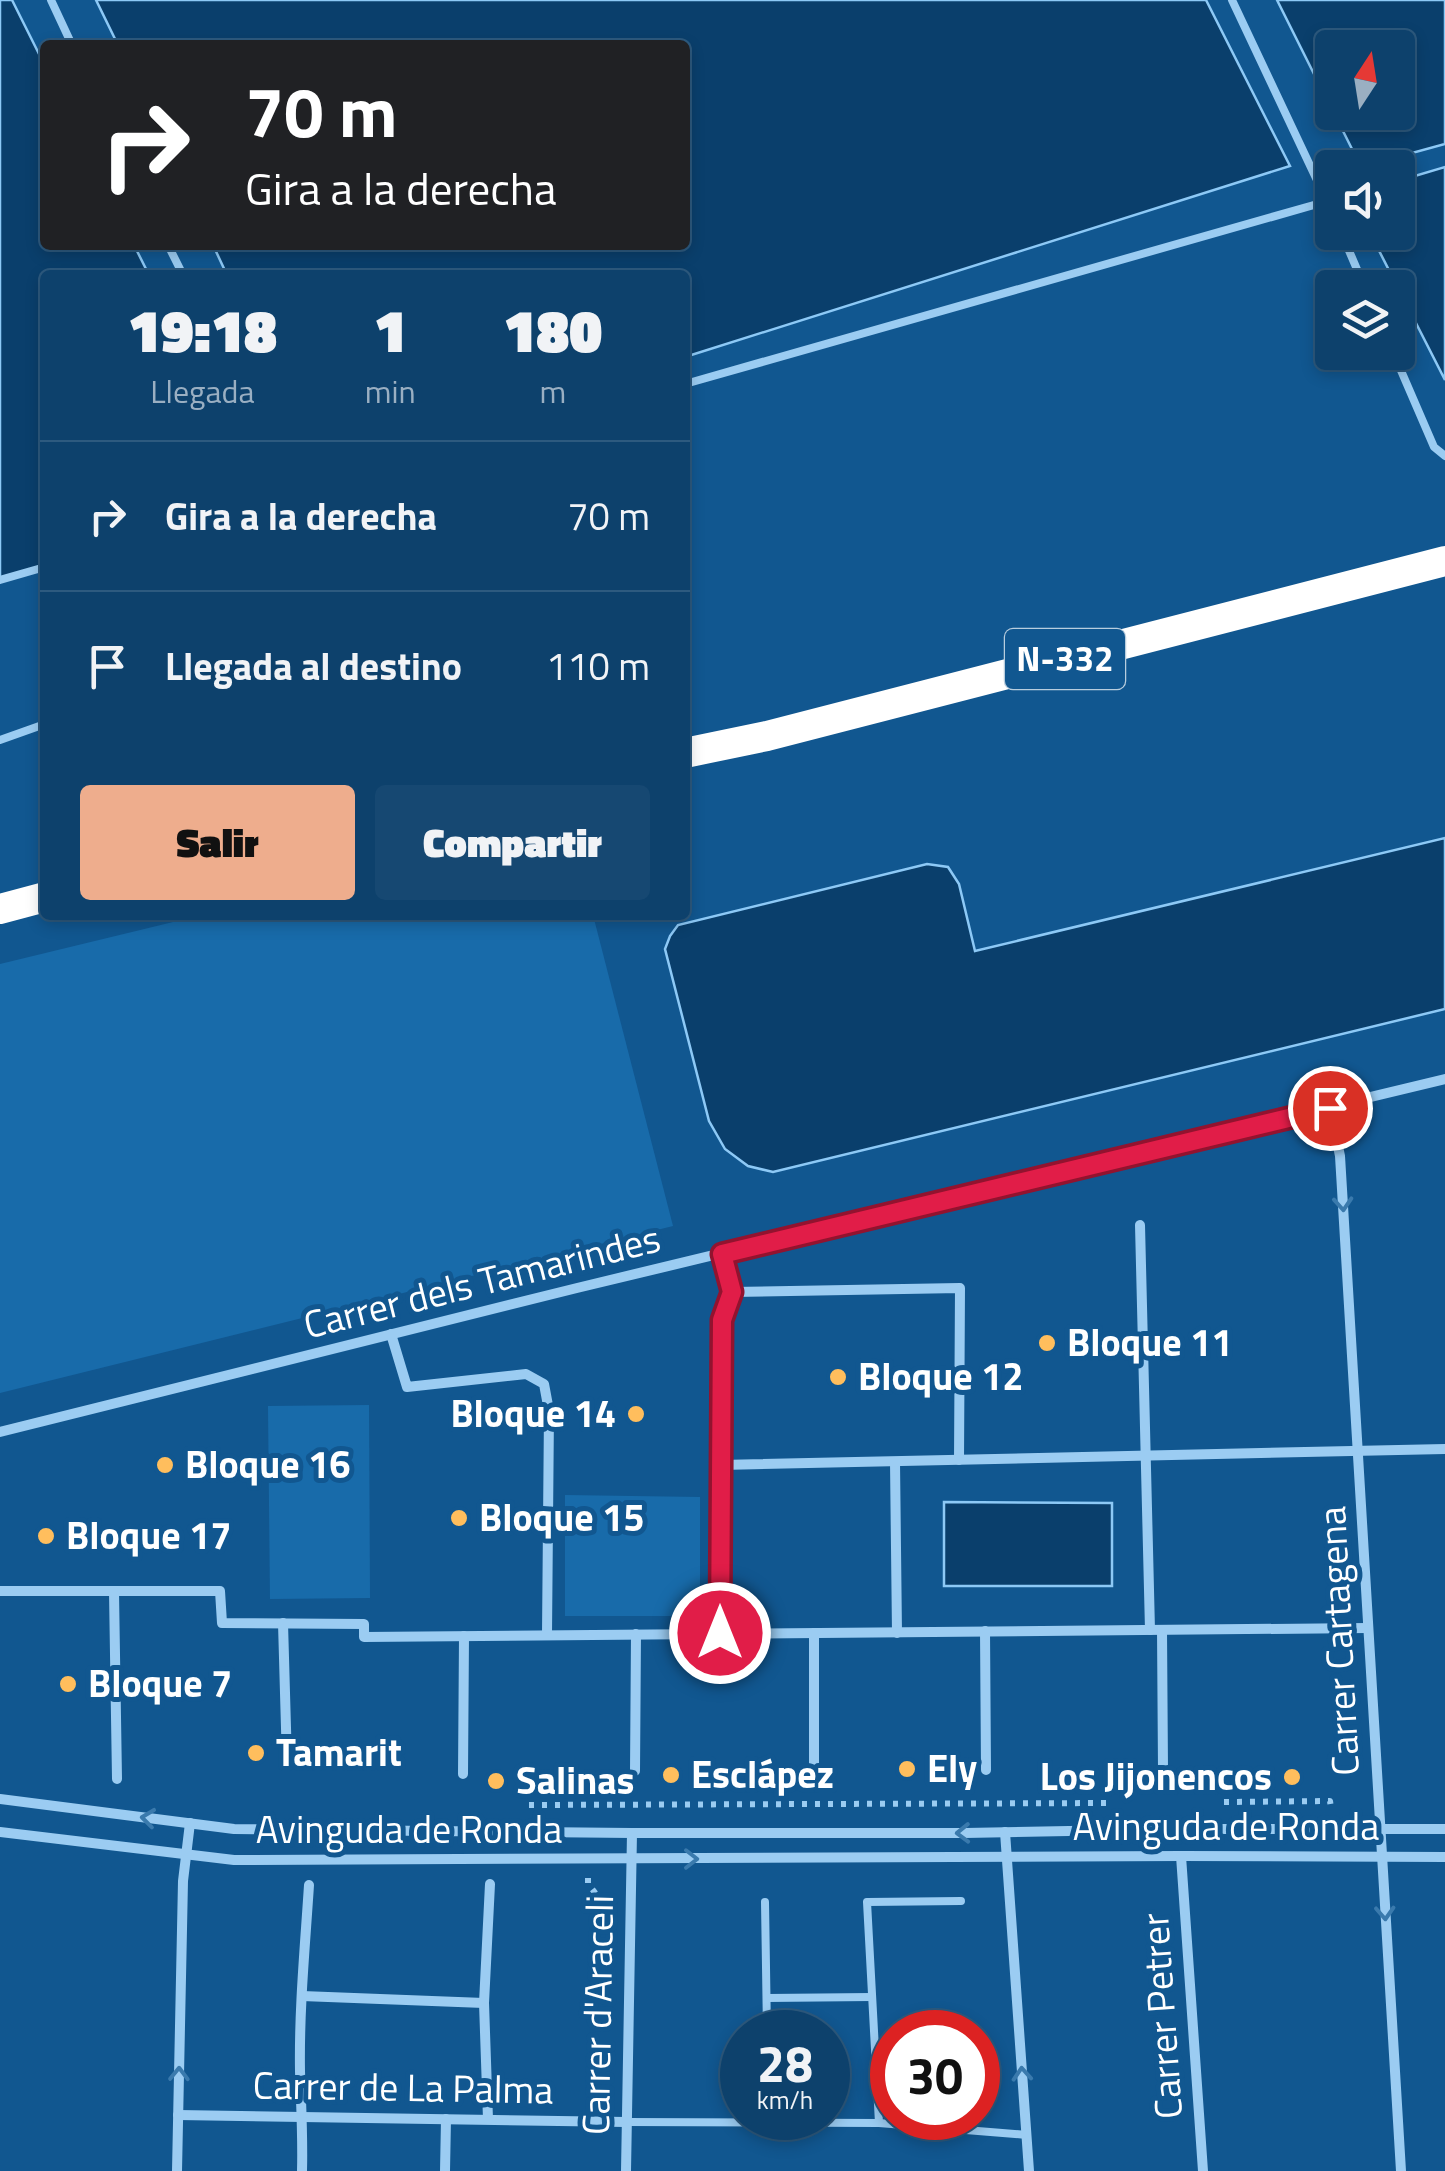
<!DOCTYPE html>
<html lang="es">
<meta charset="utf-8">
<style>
body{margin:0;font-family:"Titillium Web",sans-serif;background:#164872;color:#f1f3f6;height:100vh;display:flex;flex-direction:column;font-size:38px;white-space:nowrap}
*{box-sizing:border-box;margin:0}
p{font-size:32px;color:#9aafc2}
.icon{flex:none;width:55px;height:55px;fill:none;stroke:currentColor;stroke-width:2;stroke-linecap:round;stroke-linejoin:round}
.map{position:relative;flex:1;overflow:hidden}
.panel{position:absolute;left:40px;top:270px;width:650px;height:650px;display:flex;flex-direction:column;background:#0d416c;border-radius:10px;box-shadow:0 5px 15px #0003,0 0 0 2px #2d5a7f}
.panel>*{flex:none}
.hud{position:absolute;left:40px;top:40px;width:650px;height:210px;border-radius:10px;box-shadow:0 5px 15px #0003,0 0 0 2px #2d5a7f;background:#202124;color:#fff;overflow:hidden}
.needle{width:65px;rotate:12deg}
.buttons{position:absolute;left:1315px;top:30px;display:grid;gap:20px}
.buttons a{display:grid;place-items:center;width:100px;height:100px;border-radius:10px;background:#0d416c;box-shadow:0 5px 15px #0003,0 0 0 2px #2d5a7f;font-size:50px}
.speed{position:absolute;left:720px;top:2010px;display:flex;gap:20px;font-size:50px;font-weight:700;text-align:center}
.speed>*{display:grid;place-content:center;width:130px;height:130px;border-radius:50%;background:#0d416c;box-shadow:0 5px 15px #0003,0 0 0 2px #2d5a7f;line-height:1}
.speed small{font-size:25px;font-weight:400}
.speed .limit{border:15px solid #d22;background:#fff;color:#111}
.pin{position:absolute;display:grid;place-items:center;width:85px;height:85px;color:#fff;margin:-42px;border:5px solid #fff;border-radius:50%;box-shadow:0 2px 10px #0007}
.me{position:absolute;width:110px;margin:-55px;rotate:0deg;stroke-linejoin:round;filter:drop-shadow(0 0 8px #0008)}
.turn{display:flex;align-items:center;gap:35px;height:210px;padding:0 40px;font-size:45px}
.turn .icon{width:130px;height:130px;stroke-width:2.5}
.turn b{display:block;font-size:70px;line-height:85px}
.eta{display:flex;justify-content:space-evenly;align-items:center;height:170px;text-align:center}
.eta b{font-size:60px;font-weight:800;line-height:70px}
.button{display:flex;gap:20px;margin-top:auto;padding:20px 40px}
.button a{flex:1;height:115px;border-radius:10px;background:#eead8d;color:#111;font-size:40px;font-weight:800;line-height:115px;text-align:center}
.button a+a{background:#164872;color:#f1f3f6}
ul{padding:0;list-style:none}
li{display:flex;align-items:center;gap:30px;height:150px;padding:0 40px;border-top:2px solid #2d5a7f}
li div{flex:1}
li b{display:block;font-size:38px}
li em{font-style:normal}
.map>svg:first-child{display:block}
.green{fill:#186baa}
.water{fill:#0a3f6c;stroke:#8dc9f6;stroke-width:2.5}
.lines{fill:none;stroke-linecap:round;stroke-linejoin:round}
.path{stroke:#9bccf2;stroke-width:6;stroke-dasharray:5 8;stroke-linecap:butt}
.lane{stroke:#9bccf2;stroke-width:8}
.street{stroke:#9bccf2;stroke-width:10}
.highway{stroke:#fff;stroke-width:30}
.oneway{stroke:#3a7aad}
.route-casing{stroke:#92132f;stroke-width:25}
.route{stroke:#e11d48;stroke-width:18}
.poi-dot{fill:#ffbe5d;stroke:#115790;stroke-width:4}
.labels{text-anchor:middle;stroke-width:10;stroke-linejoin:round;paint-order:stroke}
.shield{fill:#115790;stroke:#b8cdde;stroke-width:2.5}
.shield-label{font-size:35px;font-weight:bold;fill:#fff}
.street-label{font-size:38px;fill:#fff;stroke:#115790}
.poi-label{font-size:38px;font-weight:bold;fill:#fff;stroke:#115790;text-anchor:start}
</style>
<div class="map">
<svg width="1445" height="2171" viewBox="0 0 1445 2171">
<rect width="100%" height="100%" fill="#115790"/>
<!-- green -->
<g class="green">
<path d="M 202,915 L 593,915 L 673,1226 L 0,1393 L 0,964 Z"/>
<path d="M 369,1405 L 370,1598 L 270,1599 L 268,1406 Z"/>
<path d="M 565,1495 L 700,1497 L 700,1616 L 565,1616 Z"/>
</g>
<!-- water -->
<g class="water">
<path d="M 0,0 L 12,0 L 45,66 L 45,245 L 134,245 L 149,275 L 45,275 L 45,565 L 0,578 Z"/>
<path d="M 96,0 L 1206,0 L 1290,166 L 685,357 L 685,275 L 227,275 L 213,245 L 685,245 L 685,45 L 118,45 Z"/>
<path d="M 1277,0 L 1445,0 L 1445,144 L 1361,167 L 1334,113 L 1398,112 L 1398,48 L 1332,48 L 1332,110 Z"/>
<path d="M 1445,167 L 1445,380 L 1370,233 L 1398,232 L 1398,181 Z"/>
<path d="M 1445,838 L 1445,1009 L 773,1172 L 748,1166 L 725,1149 L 709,1121 L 665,949 L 670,936 L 678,925 L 927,864 L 948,867 L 959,884 L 975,951 Z"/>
<path d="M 944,1502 L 1112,1503 L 1112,1586 L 944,1586 Z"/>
</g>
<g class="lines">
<!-- path -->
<g class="path">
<path d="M 1224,1802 L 1330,1801 L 1331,1808"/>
<path d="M 529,1805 L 1112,1803"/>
<path d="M 588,1878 L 588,1884 L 604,1904 L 609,1904"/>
</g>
<!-- lane -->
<g class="lane">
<path d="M 51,0 L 72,45"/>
<path d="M 1232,0 L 1332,212"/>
<path d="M 1341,232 L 1365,288"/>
<path d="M 168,245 L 183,275"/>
<path d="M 1393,352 L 1434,447 L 1445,456"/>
<path d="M 685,384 L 1328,201"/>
<path d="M 0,580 L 45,567"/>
<path d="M 0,740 L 45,724"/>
<path d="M 765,1902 L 767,2032"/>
<path d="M 767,1998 L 872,1997"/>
<path d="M 626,2122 L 879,2123 L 1027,2135"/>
<path d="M 879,2123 L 867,1902 L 961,1901"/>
</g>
<!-- street -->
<g class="street">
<path d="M 1330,1108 L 1340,1156 L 1401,2171"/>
<path d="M 1140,1225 L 1150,1630"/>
<path d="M 732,1292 L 960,1288 L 959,1460"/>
<path d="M 391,1334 L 407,1387 L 526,1374 L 544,1384 L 549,1411 L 547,1635"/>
<path d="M 0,1432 L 577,1288 L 1445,1079"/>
<path d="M 895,1462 L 897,1633"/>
<path d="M 721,1465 L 1445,1449"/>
<path d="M 0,1591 L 220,1591 L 222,1623 L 364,1624 L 364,1637 L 1368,1628"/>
<path d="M 114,1592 L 117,1779"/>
<path d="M 283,1623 L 287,1763"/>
<path d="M 1162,1630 L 1163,1770"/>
<path d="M 985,1631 L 986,1770"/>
<path d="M 720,1633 L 722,1320 L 732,1292 L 722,1254"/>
<path d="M 814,1633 L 814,1769"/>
<path d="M 635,1771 L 636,1634"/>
<path d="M 463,1774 L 464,1636"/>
<path d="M 0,1799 L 234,1829 L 632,1833 L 965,1833 L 1175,1829 L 1445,1829"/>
<path d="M 0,1832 L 234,1860 L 1181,1856 L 1445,1857"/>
<path d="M 1005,1832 L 1029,2171"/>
<path d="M 1181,1856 L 1203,2171"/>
<path d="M 302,1996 L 484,2003"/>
<path d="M 178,2115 L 626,2122"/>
<path d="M 488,2119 L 484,2003 L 490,1884"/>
<path d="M 177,2171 L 183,1881 L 190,1823"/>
<path d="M 302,2171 C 303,2137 301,2104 300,2071 C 299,2009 305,1947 309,1885"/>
<path d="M 445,2171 L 446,2119"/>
<path d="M 626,2171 L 632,1833"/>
</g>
<!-- highway -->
<g class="highway">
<path d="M 685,753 L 767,736 L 1445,561"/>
<path d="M 0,909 L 45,897"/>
</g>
</g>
<!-- one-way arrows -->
<defs><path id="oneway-chevron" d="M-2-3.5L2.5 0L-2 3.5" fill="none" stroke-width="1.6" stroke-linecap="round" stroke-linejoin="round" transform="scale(2.5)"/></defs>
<g class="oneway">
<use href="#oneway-chevron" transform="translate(1343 1204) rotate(86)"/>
<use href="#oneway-chevron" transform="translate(148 1818) rotate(-173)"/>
<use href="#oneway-chevron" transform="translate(963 1833) rotate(179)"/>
<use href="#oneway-chevron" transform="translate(691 1859)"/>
<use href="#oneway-chevron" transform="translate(1385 1913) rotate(87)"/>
<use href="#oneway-chevron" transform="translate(179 2074) rotate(-89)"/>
<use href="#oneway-chevron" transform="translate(1022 2074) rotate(-94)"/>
</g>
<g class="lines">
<!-- route casing -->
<g class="route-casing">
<path id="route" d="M 720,1633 L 722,1320 L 732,1292 L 722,1254 L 1330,1108"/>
</g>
<!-- route -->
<use href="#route" class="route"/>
</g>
<!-- markers -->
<g class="poi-dot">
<circle cx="1047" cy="1343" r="10"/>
<circle cx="838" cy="1377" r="10"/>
<circle cx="636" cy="1414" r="10"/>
<circle cx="165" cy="1465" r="10"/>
<circle cx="459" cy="1518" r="10"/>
<circle cx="46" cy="1536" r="10"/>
<circle cx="68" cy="1684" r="10"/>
<circle cx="256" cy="1753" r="10"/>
<circle cx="907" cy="1769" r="10"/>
<circle cx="671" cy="1775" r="10"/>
<circle cx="1292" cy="1777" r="10"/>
<circle cx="496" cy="1781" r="10"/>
</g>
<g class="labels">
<!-- shield labels -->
<rect class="shield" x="1005" y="629" width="120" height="60" rx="8"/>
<g class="shield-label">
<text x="1065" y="671">N-332</text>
</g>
<!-- street labels -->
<g class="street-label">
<text transform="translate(482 1282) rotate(-14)" y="13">Carrer dels Tamarindes</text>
<text transform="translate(1339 1641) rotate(-93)" y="13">Carrer Cartagena</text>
<text x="1226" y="1840">Avinguda de Ronda</text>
<text x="409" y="1843">Avinguda de Ronda</text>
<text transform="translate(598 2015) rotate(-89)" y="13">Carrer d'Araceli</text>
<text transform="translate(1162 2016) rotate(-94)" y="13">Carrer Petrer</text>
<text transform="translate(403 2088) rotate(1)" y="13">Carrer de La Palma</text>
</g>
<!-- poi labels -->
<g class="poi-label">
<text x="1067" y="1356">Bloque 11</text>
<text x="858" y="1390">Bloque 12</text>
<text x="616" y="1427" text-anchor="end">Bloque 14</text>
<text x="185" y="1478">Bloque 16</text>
<text x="479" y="1531">Bloque 15</text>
<text x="66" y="1549">Bloque 17</text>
<text x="88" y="1697">Bloque 7</text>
<text x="276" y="1766">Tamarit</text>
<text x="927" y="1782">Ely</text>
<text x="691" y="1788">Esclápez</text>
<text x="1272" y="1790" text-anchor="end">Los Jijonencos</text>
<text x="516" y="1794">Salinas</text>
</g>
</g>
</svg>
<div class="buttons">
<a><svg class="needle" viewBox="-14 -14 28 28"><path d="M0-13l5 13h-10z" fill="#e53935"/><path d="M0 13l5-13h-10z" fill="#9aafc2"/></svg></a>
<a><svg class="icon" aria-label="sound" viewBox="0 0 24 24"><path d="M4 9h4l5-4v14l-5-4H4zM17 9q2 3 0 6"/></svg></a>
<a><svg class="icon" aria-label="layers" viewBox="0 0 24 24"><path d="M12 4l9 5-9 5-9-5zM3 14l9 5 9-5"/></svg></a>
</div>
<div class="speed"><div>28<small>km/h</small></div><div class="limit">30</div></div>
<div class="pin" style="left:1330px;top:1108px;background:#d93025"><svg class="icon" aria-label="arrive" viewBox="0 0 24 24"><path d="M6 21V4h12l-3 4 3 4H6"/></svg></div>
<svg class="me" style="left:720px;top:1633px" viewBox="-20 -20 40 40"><circle r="17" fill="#e11d48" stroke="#fff" stroke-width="3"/><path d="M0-11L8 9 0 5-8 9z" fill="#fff"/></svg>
<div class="hud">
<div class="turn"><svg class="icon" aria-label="right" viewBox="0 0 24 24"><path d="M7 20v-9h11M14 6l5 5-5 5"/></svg><div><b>70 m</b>Gira a la derecha</div></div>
</div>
<section class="panel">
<div class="eta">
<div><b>19:18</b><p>Llegada</p></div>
<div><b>1</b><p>min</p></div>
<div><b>180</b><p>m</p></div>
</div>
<ul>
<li><svg class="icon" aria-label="right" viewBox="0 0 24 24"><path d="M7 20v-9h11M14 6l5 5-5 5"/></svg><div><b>Gira a la derecha</b></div><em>70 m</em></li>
<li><svg class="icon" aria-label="arrive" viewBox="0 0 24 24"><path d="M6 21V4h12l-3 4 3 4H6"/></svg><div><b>Llegada al destino</b></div><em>110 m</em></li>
</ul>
<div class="button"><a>Salir</a><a>Compartir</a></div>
</section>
</div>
